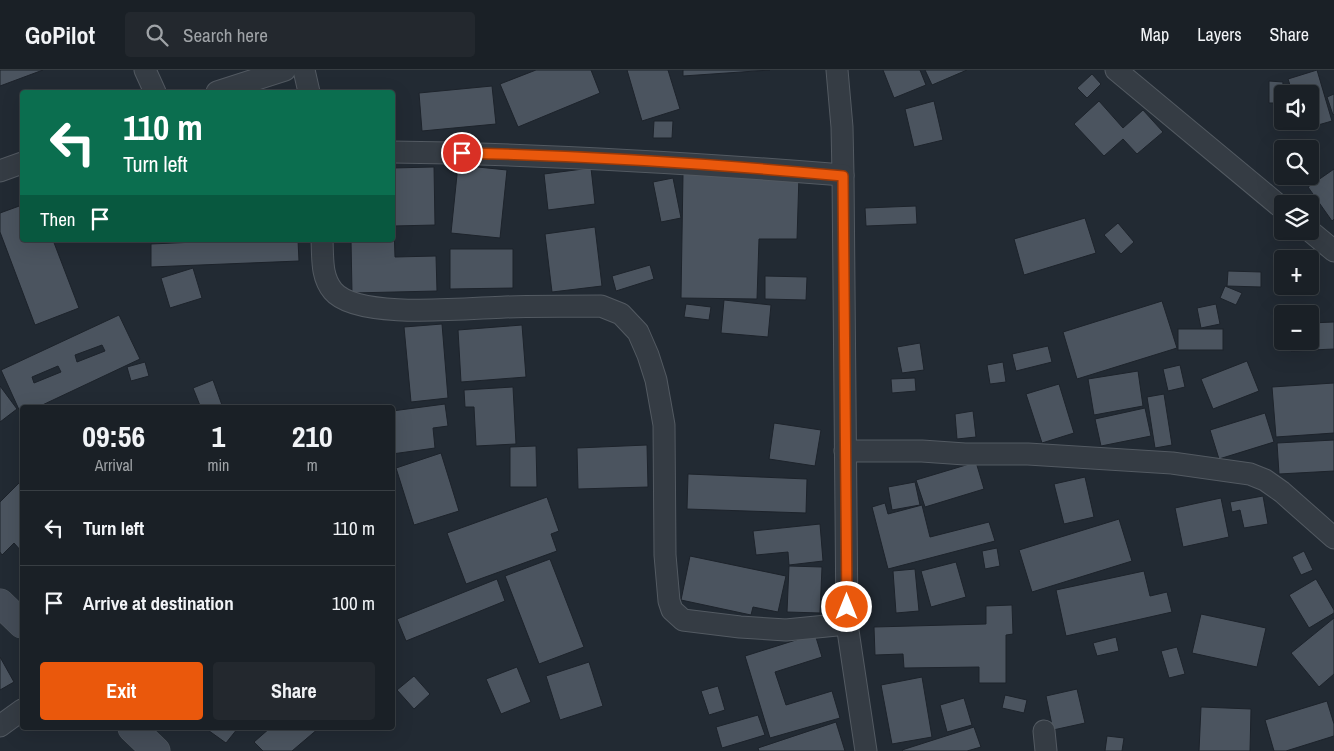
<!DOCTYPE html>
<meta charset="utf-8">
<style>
body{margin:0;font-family:"Archivo Narrow",sans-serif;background:#23282e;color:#f1f3f6;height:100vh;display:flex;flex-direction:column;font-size:19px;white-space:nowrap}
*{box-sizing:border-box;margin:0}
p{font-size:16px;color:#9fa3a7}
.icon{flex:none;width:28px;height:28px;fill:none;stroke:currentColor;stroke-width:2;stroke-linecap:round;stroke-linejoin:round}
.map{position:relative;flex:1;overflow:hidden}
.panel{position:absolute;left:20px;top:335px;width:375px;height:325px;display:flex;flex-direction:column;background:#1a2026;border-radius:5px;box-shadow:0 5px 20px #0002,0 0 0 1px #383e43}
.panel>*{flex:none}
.banner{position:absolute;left:20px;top:20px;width:375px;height:152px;border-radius:5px;box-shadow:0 5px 20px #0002,0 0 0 1px #383e43;background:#0b6e4f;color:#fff;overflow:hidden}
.tools{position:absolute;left:1274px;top:15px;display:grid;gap:10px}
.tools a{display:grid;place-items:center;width:45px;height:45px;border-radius:5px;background:#1a2026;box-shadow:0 5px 20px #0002,0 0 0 1px #383e43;font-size:25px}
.pin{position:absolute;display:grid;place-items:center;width:42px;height:42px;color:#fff;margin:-21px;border:2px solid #fff;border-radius:50%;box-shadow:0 1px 5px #0007}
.me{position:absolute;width:55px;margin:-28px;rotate:0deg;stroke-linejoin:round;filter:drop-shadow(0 0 4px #0008)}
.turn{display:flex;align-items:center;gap:18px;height:105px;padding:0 20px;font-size:22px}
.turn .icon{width:65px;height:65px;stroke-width:2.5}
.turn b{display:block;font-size:35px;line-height:42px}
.then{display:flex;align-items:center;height:48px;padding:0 20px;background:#0003;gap:10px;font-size:19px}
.eta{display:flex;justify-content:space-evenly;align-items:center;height:85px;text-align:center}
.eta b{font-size:30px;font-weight:700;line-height:35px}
.primary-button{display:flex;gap:10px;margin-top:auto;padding:10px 20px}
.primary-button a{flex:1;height:58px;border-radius:5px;background:#ea580c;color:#fff;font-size:20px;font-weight:700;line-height:58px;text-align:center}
.primary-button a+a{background:#23282e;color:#f1f3f6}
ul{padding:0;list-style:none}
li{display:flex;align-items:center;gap:15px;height:75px;padding:0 20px;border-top:1px solid #383e43}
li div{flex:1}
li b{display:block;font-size:19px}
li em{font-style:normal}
header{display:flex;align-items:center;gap:30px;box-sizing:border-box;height:70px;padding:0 25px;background:#1a2026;border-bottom:1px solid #383e43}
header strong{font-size:24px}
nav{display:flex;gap:28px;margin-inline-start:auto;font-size:18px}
.search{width:350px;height:45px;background:#23282e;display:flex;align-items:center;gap:12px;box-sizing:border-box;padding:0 18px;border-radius:5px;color:#9fa3a7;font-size:19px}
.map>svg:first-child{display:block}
.building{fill:#4b545f;stroke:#1d232b;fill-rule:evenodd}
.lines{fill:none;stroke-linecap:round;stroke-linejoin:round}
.street-casing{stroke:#535a62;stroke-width:23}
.secondary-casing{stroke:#535a62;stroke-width:29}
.street{stroke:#353c44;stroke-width:21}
.secondary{stroke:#444c57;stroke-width:28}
.route-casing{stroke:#983908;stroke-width:12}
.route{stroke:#ea580c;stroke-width:9}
</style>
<header>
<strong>GoPilot</strong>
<div class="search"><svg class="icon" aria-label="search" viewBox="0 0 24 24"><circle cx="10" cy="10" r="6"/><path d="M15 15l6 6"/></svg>Search here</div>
<nav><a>Map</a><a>Layers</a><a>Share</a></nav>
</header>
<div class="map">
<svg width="1334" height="681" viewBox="0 0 1334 681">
<rect width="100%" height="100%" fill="#222a33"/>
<!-- building -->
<g class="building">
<path d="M 0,0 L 43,0 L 0,16 Z"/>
<path d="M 536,0 L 591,0 L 600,23 L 518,57 L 500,14 Z"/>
<path d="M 627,0 L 668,0 L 680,39 L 642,51 Z"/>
<path d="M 683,0 L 770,0 L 683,6 Z"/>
<path d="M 883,0 L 920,0 L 926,15 L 894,28 Z"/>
<path d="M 925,0 L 967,0 L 932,15 Z"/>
<path d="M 1317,0 L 1332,51 L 1304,59 L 1301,51 L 1310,51 L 1310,24 L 1293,24 L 1288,9 Z"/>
<path d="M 1092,4 L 1101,14 L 1087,28 L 1077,18 Z"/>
<path d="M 1269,11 L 1283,12 L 1282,33 L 1269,33 Z"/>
<path d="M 492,16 L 496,54 L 422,61 L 419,23 Z"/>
<path d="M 1334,24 L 1334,44 L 1333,45 L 1327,27 Z"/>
<path d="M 934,31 L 943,70 L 914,77 L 905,39 Z"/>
<path d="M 1099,31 L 1123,58 L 1143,40 L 1163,62 L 1137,84 L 1123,69 L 1104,86 L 1074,54 Z"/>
<path d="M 654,51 L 673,51 L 672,68 L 653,68 Z"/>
<path d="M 458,95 L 507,100 L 500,168 L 451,163 Z"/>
<path d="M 434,97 L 435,155 L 394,156 L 395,187 L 436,186 L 437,221 L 352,223 L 351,170 L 392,170 L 392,98 Z"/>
<path d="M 591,98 L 595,134 L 548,140 L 544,104 Z"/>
<path d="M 1334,99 L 1334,149 L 1332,151 L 1308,117 Z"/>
<path d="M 683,104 L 799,105 L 797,169 L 759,169 L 757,229 L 681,228 Z"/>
<path d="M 673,108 L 681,148 L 661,152 L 653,112 Z"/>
<path d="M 22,135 L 22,170 L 53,170 L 79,238 L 35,255 L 0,162 L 0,143 Z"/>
<path d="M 916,136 L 917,154 L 866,156 L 865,138 Z"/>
<path d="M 1085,148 L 1096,183 L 1024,205 L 1014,169 Z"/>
<path d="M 1118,153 L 1134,172 L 1121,184 L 1104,165 Z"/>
<path d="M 595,157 L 602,216 L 552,222 L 545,164 Z"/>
<path d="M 241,170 L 298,170 L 299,191 L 151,197 L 151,174 Z"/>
<path d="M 450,179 L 513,179 L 513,218 L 450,219 Z"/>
<path d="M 650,195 L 654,209 L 616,221 L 612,206 Z"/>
<path d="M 193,198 L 202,228 L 170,238 L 161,208 Z"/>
<path d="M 1228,201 L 1261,202 L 1261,217 L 1227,216 Z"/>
<path d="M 765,206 L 807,207 L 806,230 L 765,229 Z"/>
<path d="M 1225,216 L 1242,223 L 1236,235 L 1220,228 Z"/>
<path d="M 724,230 L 771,235 L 768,267 L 721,263 Z"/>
<path d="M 1162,231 L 1177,278 L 1077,309 L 1063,262 Z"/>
<path d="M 686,234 L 711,237 L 709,250 L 684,247 Z"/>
<path d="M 1216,234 L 1220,254 L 1201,258 L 1197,238 Z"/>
<path d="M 119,245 L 140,289 L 36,338 L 22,338 L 21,344 L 1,300 ZM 102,275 L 105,281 L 77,292 L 75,285 ZM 58,296 L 61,302 L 34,313 L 32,307 Z"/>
<path d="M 1334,252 L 1334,279 L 1291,281 L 1290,271 L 1310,271 L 1310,253 Z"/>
<path d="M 442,254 L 448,328 L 411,332 L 404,257 Z"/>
<path d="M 522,255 L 526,307 L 461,312 L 458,260 Z"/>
<rect x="1178" y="259" width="45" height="21"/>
<path d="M 920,273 L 924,300 L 902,303 L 897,277 Z"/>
<path d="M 1048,276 L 1052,292 L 1016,301 L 1012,284 Z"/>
<path d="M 1247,291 L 1259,321 L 1213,339 L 1201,309 Z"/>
<path d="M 145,292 L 149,306 L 131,311 L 127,297 Z"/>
<path d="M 1003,292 L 1006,312 L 990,314 L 987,295 Z"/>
<path d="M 1180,295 L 1185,317 L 1168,321 L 1163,299 Z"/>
<path d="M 1138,301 L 1143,336 L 1094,345 L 1088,309 Z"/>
<path d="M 915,308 L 916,321 L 892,323 L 891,309 Z"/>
<path d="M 213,310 L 223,338 L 201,338 L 193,318 Z"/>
<path d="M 1334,313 L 1334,363 L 1276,367 L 1272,317 Z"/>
<path d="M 1059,314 L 1074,363 L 1042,373 L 1026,324 Z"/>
<path d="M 0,316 L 17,339 L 0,352 Z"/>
<path d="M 513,317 L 516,374 L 476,376 L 474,337 L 465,337 L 464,320 Z"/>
<path d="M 1164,324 L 1172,375 L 1155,378 L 1147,327 Z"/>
<path d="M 445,334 L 448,356 L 433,358 L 435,378 L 392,384 L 392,341 Z"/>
<path d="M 1145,338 L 1151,366 L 1101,376 L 1095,349 Z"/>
<path d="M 973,341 L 976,367 L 957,369 L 955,344 Z"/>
<path d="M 1265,343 L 1274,372 L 1219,389 L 1210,360 Z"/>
<path d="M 774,353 L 821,360 L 815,396 L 769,389 Z"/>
<path d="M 1334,370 L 1334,401 L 1279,404 L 1277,373 Z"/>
<path d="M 647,375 L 648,417 L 578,419 L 577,378 Z"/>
<path d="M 536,376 L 537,417 L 510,417 L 510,377 Z"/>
<path d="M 441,383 L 459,441 L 414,455 L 396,398 Z"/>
<path d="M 976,392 L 984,419 L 925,437 L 916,410 Z"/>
<path d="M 688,404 L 807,409 L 806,443 L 687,439 Z"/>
<path d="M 1085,407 L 1094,447 L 1064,454 L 1054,414 Z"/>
<path d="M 22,410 L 22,482 L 14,473 L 2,485 L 0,482 L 0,432 Z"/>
<path d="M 915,412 L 920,435 L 892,440 L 888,417 Z"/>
<path d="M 1263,426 L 1268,454 L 1244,458 L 1240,440 L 1232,442 L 1230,432 Z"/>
<path d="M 547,427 L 559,461 L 551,464 L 557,481 L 466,514 L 447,463 Z"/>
<path d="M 1221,428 L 1229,467 L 1183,477 L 1175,438 Z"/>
<path d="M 885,433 L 888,444 L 922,435 L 930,467 L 989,452 L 995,471 L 888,499 L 872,437 Z"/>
<path d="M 1119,449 L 1132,491 L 1032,522 L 1019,480 Z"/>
<path d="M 820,454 L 823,491 L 789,495 L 788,482 L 756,485 L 753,461 Z"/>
<path d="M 997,478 L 1000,496 L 985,499 L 982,481 Z"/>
<path d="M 1304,481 L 1313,500 L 1301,505 L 1292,487 Z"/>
<path d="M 690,486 L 786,506 L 778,542 L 753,537 L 751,545 L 681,530 Z"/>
<path d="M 550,489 L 584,577 L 539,594 L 505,506 Z"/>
<path d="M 956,492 L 966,527 L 931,537 L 921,501 Z"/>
<path d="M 789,496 L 822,497 L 820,543 L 787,542 Z"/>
<path d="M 915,499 L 919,541 L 896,543 L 893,501 Z"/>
<path d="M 1144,501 L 1150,526 L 1167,522 L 1172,542 L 1066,566 L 1056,520 Z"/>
<path d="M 497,509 L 505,531 L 406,571 L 397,549 Z"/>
<path d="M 1316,509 L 1334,540 L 1334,543 L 1309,558 L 1289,525 Z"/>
<path d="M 1012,535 L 1013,564 L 1006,565 L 1006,613 L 979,613 L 979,597 L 904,598 L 903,584 L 875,585 L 874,557 L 986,554 L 986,536 Z"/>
<path d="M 1201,544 L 1266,558 L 1257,597 L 1192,583 Z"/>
<path d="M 1334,548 L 1334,604 L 1319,617 L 1291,583 Z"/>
<path d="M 815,564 L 822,587 L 775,602 L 786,635 L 832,621 L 840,648 L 770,668 L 745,586 Z"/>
<path d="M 1116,567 L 1119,581 L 1097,586 L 1093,573 Z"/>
<path d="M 1177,577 L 1185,604 L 1169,608 L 1161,581 Z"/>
<path d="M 0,587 L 14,612 L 0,620 Z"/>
<path d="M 589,592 L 603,636 L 560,650 L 546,606 Z"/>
<path d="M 517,597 L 531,632 L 501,644 L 486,609 Z"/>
<path d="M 414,606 L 430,624 L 414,639 L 397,620 Z"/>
<path d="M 922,607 L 932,667 L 892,674 L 881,615 Z"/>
<path d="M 718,616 L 725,640 L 709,645 L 701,621 Z"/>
<path d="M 1077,619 L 1085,653 L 1053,660 L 1046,626 Z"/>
<path d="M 1005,625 L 1027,630 L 1024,643 L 1002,638 Z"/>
<path d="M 964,628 L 972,655 L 947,662 L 940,635 Z"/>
<path d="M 1327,631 L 1334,654 L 1334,666 L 1286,681 L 1274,681 L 1265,650 Z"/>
<path d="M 1201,637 L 1251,639 L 1250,681 L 1199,681 Z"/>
<path d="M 758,645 L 765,665 L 722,678 L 716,657 Z"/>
<path d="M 836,652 L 845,681 L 759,681 L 758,678 Z"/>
<path d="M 974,657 L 981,677 L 967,681 L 903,681 L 902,680 Z"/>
<path d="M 205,658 L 238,658 L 226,673 Z"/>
<path d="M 270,658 L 319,658 L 292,681 L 263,681 L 254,672 Z"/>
<path d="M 1107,666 L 1124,668 L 1122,681 L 1105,681 Z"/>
</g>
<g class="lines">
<!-- street casing -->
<g class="street-casing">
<g id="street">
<path d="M 145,0 L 155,22"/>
<path d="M 304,0 L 309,22"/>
<path d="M 837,0 L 842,57 L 843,105 L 847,554 L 866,681"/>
<path d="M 1116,0 L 1282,138"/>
<path d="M 217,22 L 285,0"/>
<path d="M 392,82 C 543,84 693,93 843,105"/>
<path d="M 0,101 L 22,93"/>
<path d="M 1310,161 L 1334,181"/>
<path d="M 322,170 C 323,188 321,207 333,221 C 357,250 468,238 505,237 C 537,236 569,236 601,236 L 621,244 L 638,262 L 648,285 L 656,310 L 664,355 L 665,485 L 669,531 L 672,540 L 683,550 L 740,557 L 786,560 L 847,554"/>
<path d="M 845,381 L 922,381 L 965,384 L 1028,384 L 1172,393 L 1250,404 L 1265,410 L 1282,422 L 1334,468"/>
<path d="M 0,656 L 22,640"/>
<path d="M 1044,661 L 1046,681"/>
</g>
</g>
<!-- secondary casing -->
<g class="secondary-casing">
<g id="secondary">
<path d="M 0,533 L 22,554"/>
<path d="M 132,658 L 156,681"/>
</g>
</g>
<!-- street -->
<use href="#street" class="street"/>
<!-- secondary -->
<use href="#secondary" class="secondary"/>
</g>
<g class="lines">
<!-- route casing -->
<g class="route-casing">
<path id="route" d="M 462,83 C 589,86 716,94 843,106 L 847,537"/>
</g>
<!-- route -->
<use href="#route" class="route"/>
</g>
</svg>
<div class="tools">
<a><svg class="icon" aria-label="sound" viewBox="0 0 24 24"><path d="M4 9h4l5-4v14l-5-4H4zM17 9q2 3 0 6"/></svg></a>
<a><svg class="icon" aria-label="search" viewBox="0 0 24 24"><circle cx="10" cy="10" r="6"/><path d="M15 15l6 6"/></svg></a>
<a><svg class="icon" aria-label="layers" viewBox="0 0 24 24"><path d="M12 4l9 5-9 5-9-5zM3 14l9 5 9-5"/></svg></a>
<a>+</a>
<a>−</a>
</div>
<div class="pin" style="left:462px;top:83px;background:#d93025"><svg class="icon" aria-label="arrive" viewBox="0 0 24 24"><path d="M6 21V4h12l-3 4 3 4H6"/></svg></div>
<svg class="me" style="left:847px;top:537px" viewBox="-20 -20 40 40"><circle r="17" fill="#ea580c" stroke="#fff" stroke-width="3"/><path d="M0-11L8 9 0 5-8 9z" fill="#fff"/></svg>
<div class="banner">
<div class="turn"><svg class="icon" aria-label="left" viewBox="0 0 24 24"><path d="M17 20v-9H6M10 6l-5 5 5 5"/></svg><div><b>110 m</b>Turn left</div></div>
<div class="then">Then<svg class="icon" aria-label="arrive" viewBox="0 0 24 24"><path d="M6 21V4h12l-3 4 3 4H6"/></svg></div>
</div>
<section class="panel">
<div class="eta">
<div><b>09:56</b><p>Arrival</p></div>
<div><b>1</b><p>min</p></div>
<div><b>210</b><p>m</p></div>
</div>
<ul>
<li><svg class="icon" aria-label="left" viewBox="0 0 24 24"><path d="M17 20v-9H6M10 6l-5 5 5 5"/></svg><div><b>Turn left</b></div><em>110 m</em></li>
<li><svg class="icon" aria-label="arrive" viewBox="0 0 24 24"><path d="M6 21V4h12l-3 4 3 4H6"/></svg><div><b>Arrive at destination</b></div><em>100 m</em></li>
</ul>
<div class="primary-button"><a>Exit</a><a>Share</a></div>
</section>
</div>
